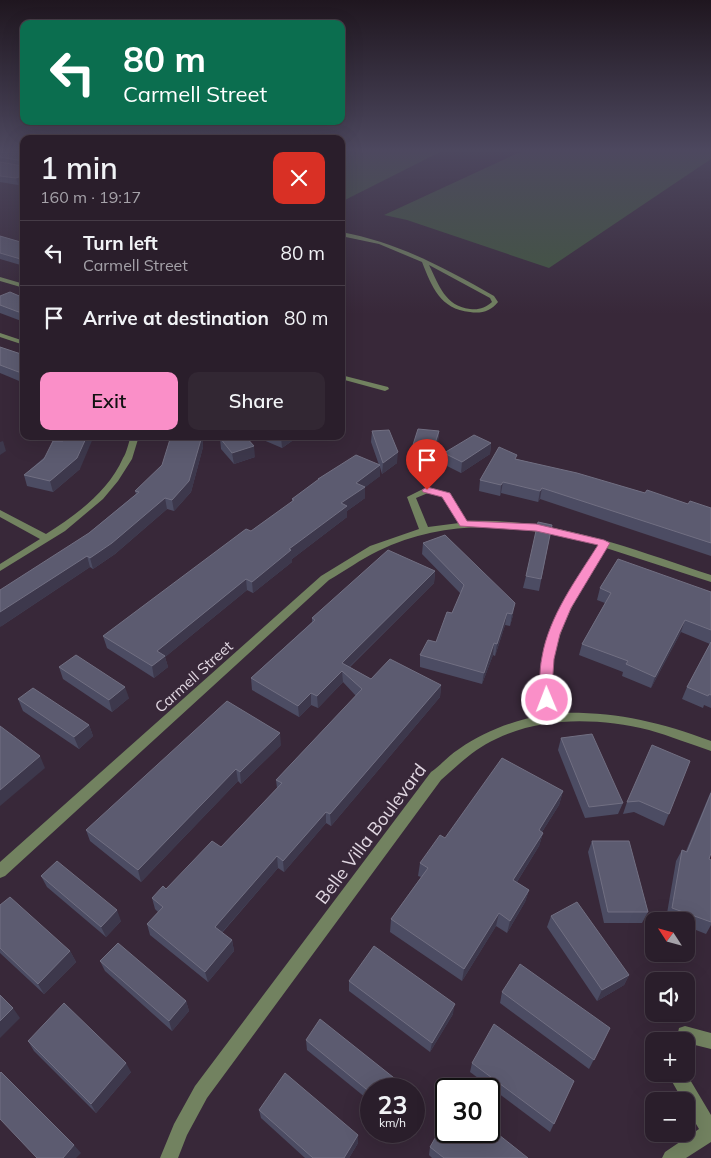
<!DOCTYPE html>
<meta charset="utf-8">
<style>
body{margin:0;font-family:Mulish,sans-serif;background:#322733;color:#f1f3f6;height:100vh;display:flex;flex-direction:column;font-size:19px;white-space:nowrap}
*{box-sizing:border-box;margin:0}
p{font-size:16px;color:#a5a2a9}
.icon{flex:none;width:28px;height:28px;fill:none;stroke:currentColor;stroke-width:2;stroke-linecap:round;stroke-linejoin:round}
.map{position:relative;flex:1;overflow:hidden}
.drawer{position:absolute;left:20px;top:135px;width:325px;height:305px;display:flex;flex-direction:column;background:#2a1e2b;border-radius:10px;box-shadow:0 5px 20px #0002,0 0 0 1px #463c47}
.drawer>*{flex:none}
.banner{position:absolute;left:20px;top:20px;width:325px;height:105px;border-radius:10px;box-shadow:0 5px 20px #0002,0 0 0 1px #463c47;background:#0b6e4f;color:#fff;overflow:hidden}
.needle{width:32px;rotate:306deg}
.buttons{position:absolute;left:645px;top:912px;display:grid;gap:10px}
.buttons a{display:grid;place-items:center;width:50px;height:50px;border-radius:10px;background:#2a1e2b;box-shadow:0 5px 20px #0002,0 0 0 1px #463c47;font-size:25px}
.speed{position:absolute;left:360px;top:1078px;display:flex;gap:10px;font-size:25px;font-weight:700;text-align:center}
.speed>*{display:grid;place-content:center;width:65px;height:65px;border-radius:50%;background:#2a1e2b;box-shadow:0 5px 20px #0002,0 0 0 1px #463c47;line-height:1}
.speed small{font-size:12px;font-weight:400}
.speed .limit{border:2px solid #111;border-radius:8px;background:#fff;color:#111}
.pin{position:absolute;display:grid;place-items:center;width:42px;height:42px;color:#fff;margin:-51px -21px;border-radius:50% 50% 50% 0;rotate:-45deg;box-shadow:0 0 5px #0007}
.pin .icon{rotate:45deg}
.me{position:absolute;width:55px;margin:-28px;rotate:359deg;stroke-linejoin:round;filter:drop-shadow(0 0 4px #0008)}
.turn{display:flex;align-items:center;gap:18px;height:105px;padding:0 20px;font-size:22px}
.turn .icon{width:65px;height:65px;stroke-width:2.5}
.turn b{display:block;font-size:35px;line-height:42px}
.round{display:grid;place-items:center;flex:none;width:52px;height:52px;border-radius:10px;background:#322733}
.summary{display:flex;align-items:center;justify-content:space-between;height:85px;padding:0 20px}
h1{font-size:30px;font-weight:600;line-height:38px}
.button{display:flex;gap:10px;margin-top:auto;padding:10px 20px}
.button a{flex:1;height:58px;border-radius:10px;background:#fa8fc8;color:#111;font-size:20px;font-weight:600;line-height:58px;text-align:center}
.button a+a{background:#322733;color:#f1f3f6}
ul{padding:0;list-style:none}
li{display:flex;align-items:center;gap:15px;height:65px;padding:0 20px;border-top:1px solid #463c47}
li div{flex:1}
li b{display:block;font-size:19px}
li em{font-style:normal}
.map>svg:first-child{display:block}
.green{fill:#41573e}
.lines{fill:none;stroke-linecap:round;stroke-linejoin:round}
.street{fill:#728260;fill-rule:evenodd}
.wall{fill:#4c4c63}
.shaded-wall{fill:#3d384c}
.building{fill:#5c5b70;stroke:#716f82}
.route{fill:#fa8fc8;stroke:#a25d82}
.labels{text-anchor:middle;stroke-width:4.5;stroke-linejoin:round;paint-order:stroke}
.street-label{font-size:15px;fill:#e1d7e2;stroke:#382839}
.near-street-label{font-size:18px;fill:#e1d7e2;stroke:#382839}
</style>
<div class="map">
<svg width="711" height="1158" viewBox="0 0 711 1158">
<rect width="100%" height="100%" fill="#382839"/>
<!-- green -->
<g class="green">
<path d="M 341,152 L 440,152 L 341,202 Z"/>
<path d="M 520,152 L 711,152 L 711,159 L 549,268 L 407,220 L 384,215 Z"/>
</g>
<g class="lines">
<!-- street -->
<g class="street">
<path d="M 341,232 C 397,242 445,268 494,296 L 498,302 C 491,311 481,314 470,312 C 440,309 432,287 422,262 L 379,244 L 341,236 ZM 429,265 L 490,298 L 492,302 C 485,308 479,310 470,309 C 445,306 439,285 429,265 Z"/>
<path d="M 0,277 L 24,284 L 24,288 L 0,281 Z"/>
<path d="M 0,333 L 24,341 L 24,345 L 0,337 Z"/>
<path d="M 341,375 L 388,387 L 389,389 L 385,391 L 341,379 Z"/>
<path d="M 131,436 L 139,436 L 132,459 L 118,481 L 103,499 L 65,531 L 0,571 L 0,564 L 40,539 L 0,517 L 0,510 L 46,534 C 76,515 108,492 123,458 C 127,452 128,444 131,436 Z"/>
<path d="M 427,487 L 449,493 L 467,521 C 552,517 632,549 711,575 L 711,582 L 606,548 C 584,585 558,623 553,667 C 552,682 553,698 555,713 C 613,711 657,721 711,741 L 711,751 C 690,744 670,736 649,730 C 599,718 543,716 496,739 C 474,749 458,765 441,780 L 207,1098 L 187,1135 L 178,1158 L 160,1158 L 174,1124 L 195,1086 L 431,772 C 441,765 449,755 459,749 C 485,731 512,721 543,715 C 542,699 541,684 542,668 C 546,623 575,583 598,545 C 522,525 451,516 378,551 C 361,559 345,571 329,580 L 5,876 L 0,878 L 0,862 L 321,576 L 370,546 L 419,529 L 407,497 ZM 428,493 L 443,497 L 459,523 L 428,527 L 416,498 Z"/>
<path d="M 685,1026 L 711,1033 L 711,1049 L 691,1044 L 690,1047 L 686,1048 L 686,1041 L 676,1041 L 679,1028 Z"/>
<path d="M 686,1073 L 711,1115 L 711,1142 L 686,1158 L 662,1158 L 665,1152 L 699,1129 L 686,1107 L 686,1101 L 683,1101 L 670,1078 L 670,1074 Z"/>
</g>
</g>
<!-- wall -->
<g class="wall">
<path d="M 0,152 L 24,152 L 24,183 L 18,185 L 0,182 Z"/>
<path d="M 0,236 L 24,243 L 24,266 L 0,259 Z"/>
<path d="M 0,296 L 24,298 L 24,322 L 0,313 Z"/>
<path d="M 0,347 L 24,355 L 24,383 L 0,373 Z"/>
<path d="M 372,431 L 397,463 L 382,474 L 380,467 L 380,476 L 365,487 L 365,498 L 347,511 L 347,517 L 292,559 L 292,562 L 253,593 L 247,590 L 165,657 L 168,667 L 154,678 L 107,648 L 103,636 L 292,502 L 292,499 L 318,480 L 318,479 L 379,465 L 371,442 Z"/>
<path d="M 439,431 L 438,442 L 432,461 L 411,458 L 412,448 Z"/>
<path d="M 202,436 L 203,447 L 191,492 L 174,511 L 167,509 L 115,554 L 93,569 L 90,567 L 0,627 L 89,533 L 136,494 L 135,491 Z"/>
<path d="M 254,436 L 299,436 L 282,448 Z"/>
<path d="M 220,438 L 255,457 L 234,464 L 221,449 Z"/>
<path d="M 63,441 L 80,469 L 53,492 L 27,486 L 24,475 Z"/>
<path d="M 491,443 L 490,454 L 461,473 L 443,464 L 444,453 Z"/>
<path d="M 517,459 L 688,504 L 711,508 L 711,556 L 540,499 L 538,502 L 501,493 L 500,496 L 479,491 L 480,480 Z"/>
<path d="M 552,525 L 539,591 L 523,588 L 526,576 Z"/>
<path d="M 423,543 L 513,615 L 510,626 L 505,625 L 495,656 L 493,655 L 482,684 L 420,667 L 420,655 L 436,642 L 452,613 L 461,594 L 422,554 Z"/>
<path d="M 435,571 L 434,583 L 350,667 L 371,679 L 441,685 L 440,697 L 331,826 L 326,823 L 284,872 L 278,868 L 222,933 L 232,940 L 234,951 L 208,982 L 150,935 L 147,924 L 158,912 L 155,909 L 152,898 L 166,889 L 221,847 L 277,788 L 276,780 L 356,696 L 343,682 L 318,708 L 311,705 L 299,717 L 252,690 L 251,678 L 312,622 L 312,618 Z"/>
<path d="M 600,588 L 711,592 L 711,708 L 704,705 L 703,708 L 682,699 L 687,687 L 710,644 L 681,632 L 651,688 L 622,676 L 623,672 L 579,655 L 582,644 L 605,603 L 597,600 Z"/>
<path d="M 59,667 L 129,698 L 112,712 L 63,679 Z"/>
<path d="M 18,699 L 89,725 L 93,736 L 79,749 L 23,711 Z"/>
<path d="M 561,738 L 623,803 L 618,814 L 585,818 L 558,750 Z"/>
<path d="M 281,745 L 241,784 L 238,781 L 141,882 L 90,841 L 86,830 Z"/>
<path d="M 690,761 L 664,826 L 634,812 L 623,814 L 627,802 Z"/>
<path d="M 563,791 L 559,805 L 542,832 L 543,833 L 539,846 L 517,882 L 529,890 L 525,902 L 507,933 L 496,926 L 462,981 L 390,932 L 391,919 L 421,877 L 418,876 L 420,863 L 445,838 Z"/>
<path d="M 711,791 L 711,853 L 709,859 L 711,860 L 711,925 L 706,934 L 686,926 L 686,921 L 674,921 L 666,919 L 676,861 L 682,850 L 686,851 Z"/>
<path d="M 592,841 L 648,912 L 642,923 L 604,923 L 588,852 Z"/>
<path d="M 41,876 L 121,921 L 106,937 L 47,887 Z"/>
<path d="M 0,905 L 70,951 L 76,962 L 44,994 L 0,953 Z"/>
<path d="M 551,916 L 629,975 L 624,985 L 597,1001 L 547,927 Z"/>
<path d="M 100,961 L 186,1001 L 189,1011 L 172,1031 L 105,971 Z"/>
<path d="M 349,981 L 453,1014 L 430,1052 L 349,991 Z"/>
<path d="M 502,992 L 610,1028 L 589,1069 L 500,1003 Z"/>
<path d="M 306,1040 L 371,1089 L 371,1102 L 307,1050 Z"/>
<path d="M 28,1041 L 131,1072 L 96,1113 L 34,1051 Z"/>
<path d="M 472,1063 L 574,1081 L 550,1132 L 470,1072 Z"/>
<path d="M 259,1110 L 358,1135 L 358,1143 L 349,1158 L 305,1158 L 261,1118 Z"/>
<path d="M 430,1147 L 528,1158 L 432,1158 L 429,1155 Z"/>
</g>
<!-- shaded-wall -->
<g class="shaded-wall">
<path d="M 24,175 L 24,183 L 18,185 L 16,178 Z"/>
<path d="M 439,431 L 438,442 L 432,461 L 433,450 Z"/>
<path d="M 87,436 L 94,436 L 80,469 L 53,492 L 50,481 Z"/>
<path d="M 202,436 L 203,447 L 191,492 L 174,511 L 172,500 Z"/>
<path d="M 282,436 L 299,436 L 282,448 L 281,437 Z"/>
<path d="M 3,441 L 6,451 L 0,455 L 0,442 Z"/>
<path d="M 491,443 L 490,454 L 461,473 L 462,462 Z"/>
<path d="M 254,446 L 255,457 L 234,464 L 232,453 Z"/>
<path d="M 398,452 L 397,463 L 382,474 L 383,463 Z"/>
<path d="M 380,465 L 380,476 L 363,489 L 365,487 L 365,498 L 347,511 L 347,517 L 292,559 L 292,562 L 253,593 L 252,582 L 341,503 L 356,483 Z"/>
<path d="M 503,482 L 501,493 L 500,496 L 501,485 Z"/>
<path d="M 542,488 L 540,499 L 538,502 L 540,491 Z"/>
<path d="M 165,498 L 167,509 L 115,554 L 93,569 L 90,558 Z"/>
<path d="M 87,556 L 90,567 L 0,627 L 0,612 Z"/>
<path d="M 435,571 L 434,583 L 344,672 L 342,671 L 343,682 L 318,708 L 317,696 L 342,663 Z"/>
<path d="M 246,579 L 247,590 L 165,657 L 168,667 L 154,678 L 152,666 L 157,651 Z"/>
<path d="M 515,603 L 513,615 L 510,626 L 512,614 Z"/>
<path d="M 507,613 L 505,625 L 495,656 L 497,644 Z"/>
<path d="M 685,620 L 681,632 L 651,688 L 655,677 Z"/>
<path d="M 494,643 L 493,655 L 482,684 L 484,673 Z"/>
<path d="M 441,685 L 440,697 L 331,826 L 330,814 Z"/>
<path d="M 125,687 L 129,698 L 112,712 L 109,700 Z"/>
<path d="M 311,693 L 311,705 L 299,717 L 298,706 Z"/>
<path d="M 89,725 L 93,736 L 79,749 L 74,737 Z"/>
<path d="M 280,733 L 281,745 L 241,784 L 240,772 Z"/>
<path d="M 40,756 L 45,768 L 0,806 L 0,790 Z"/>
<path d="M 236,769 L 238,781 L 141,882 L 138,870 Z"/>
<path d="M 563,791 L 559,805 L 535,843 L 539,830 Z"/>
<path d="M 326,812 L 326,823 L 284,872 L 283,861 Z"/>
<path d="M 543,833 L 539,846 L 510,893 L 513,880 Z"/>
<path d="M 277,856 L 278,868 L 217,938 L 215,927 Z"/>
<path d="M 529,890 L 525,902 L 507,933 L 510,921 Z"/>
<path d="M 117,910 L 121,921 L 106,937 L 101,927 Z"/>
<path d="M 499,913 L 496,926 L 462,981 L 464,969 Z"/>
<path d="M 232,940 L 234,951 L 208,982 L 205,972 Z"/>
<path d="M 70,951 L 76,962 L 44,994 L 38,984 Z"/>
<path d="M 629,975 L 624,985 L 597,1001 L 602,990 Z"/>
<path d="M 186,1001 L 189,1011 L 172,1031 L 169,1021 Z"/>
<path d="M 455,1004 L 453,1014 L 430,1052 L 432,1043 Z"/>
<path d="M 13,1008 L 20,1018 L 0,1038 L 0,1021 Z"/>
<path d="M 126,1063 L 131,1072 L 96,1113 L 91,1104 Z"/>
<path d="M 358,1135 L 358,1143 L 349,1158 L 344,1158 Z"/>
<path d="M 74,1145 L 81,1153 L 76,1158 L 63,1158 Z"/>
</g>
<!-- building -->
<g class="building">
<path d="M 0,152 L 24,152 L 24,163 L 23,161 L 0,157 Z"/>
<path d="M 0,162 L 22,166 L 24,165 L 24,175 L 16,178 L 0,176 Z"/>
<path d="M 0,236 L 24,243 L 24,260 L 0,253 Z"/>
<path d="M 10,292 L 24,298 L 24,314 L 0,305 L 0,296 Z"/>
<path d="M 0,347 L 24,355 L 24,374 L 0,365 Z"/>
<path d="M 418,429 L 439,431 L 433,450 L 412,448 Z"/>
<path d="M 389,430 L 398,452 L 383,463 L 372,431 Z"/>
<path d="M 474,435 L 491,443 L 462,462 L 444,453 Z"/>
<path d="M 64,436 L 87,436 L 77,458 L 50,481 L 24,475 L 44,459 L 53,441 L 63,441 Z"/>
<path d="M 171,436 L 202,436 L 189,481 L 172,500 L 165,498 L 112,543 L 90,558 L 87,556 L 0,612 L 0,590 L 89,533 L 139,492 L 135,491 L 162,465 Z"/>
<path d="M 227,436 L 245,436 L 254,446 L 232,453 L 220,438 Z"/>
<path d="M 499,447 L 517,455 L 515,459 L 577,473 L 645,493 L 647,490 L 688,504 L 690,501 L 711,508 L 711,543 L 542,488 L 540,491 L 503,482 L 501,485 L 480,480 Z"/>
<path d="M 356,455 L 380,465 L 356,483 L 365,487 L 341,503 L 347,506 L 289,549 L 291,550 L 252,582 L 246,579 L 157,651 L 165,656 L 152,666 L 103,636 L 246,529 L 251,531 L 294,500 L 292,499 L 319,479 L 318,479 Z"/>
<path d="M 538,522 L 552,525 L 541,579 L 526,576 Z"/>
<path d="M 445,535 L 515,603 L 512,614 L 507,613 L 497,644 L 494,643 L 484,673 L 420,655 L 428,640 L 436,642 L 447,612 L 452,613 L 464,585 L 423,543 Z"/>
<path d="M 388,550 L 435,571 L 342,663 L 371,679 L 390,659 L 441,685 L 330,814 L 326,812 L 283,861 L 277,856 L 215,927 L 232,940 L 205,972 L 147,924 L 163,907 L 152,898 L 163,886 L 166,889 L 212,841 L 221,847 L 282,783 L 276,780 L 362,689 L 342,671 L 317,696 L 311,693 L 298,706 L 251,678 L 315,620 L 312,618 Z"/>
<path d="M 618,559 L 711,592 L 711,630 L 685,620 L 655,677 L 626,664 L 628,661 L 582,644 L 611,593 L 600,588 Z"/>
<path d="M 711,642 L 711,695 L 709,694 L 708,696 L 687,687 Z"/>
<path d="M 76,655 L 125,687 L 109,700 L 59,667 Z"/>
<path d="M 33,688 L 89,725 L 74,737 L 18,699 Z"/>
<path d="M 227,701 L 280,733 L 240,772 L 236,769 L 138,870 L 86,830 Z"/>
<path d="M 0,726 L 40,756 L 0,790 Z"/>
<path d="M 592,734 L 623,803 L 589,807 L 561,738 Z"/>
<path d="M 652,745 L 690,761 L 669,814 L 639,801 L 627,802 Z"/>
<path d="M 502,758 L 563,791 L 539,830 L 543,833 L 513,880 L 529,890 L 510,921 L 499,913 L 464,969 L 391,919 L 428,868 L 420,863 L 440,835 L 445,838 Z"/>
<path d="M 711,793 L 711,853 L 709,859 L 711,860 L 711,922 L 672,908 L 682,850 L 687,852 Z"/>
<path d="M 592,841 L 629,841 L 648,912 L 608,912 Z"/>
<path d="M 57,861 L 117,910 L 101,927 L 41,876 Z"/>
<path d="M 10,897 L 70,951 L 38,984 L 0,948 L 0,905 Z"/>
<path d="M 577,902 L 629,975 L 602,990 L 551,916 Z"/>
<path d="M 118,943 L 186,1001 L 169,1021 L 100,961 Z"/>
<path d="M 374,946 L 455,1004 L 432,1043 L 349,981 Z"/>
<path d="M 520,964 L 610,1028 L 594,1060 L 502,992 Z"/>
<path d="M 0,995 L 13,1008 L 0,1021 Z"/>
<path d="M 64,1003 L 126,1063 L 91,1104 L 28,1041 Z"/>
<path d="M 320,1019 L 408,1089 L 371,1089 L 371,1093 L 306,1040 Z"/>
<path d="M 494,1024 L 574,1081 L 554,1124 L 472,1063 Z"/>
<path d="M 1,1072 L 74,1145 L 63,1158 L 37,1158 L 0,1119 L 0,1073 Z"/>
<path d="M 285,1073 L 358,1135 L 344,1158 L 313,1158 L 259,1110 Z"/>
<path d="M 446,1119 L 446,1131 L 489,1131 L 489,1127 L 528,1158 L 444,1158 L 430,1147 Z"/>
</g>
<!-- sky -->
<linearGradient id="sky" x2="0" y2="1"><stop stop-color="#1f161f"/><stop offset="0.48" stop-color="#4d485f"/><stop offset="1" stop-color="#4d485f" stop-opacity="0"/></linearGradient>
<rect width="711" height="314" fill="url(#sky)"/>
<!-- route -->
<path class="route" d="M 427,487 L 450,493 L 467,521 L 536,524 L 604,540 L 610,543 L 571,608 L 560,634 L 554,659 L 551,703 L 542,703 L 540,700 C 540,686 539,671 542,657 C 549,616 576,580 598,545 L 536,531 L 460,526 L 442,497 L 423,492 L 422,490 Z"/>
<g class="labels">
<!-- street labels -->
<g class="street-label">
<text transform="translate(194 677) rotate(-42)" y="5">Carmell Street</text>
</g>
<!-- near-street labels -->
<g class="near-street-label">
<text transform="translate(371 834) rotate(-53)" y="6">Belle Villa Boulevard</text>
</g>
</g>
</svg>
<div class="buttons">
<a><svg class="needle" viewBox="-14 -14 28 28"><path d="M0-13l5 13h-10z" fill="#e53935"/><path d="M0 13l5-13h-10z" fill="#a5a2a9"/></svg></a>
<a><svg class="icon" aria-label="sound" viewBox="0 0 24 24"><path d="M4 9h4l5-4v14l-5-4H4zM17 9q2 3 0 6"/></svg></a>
<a>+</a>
<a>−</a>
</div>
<div class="speed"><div>23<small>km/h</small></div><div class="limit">30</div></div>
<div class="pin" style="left:427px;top:490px;background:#d93025"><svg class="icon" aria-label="arrive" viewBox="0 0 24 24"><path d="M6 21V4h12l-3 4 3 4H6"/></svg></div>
<svg class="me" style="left:547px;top:700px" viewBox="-20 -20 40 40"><circle r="17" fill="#fa8fc8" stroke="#fff" stroke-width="3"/><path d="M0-11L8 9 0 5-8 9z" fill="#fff"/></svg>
<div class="banner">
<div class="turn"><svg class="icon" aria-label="left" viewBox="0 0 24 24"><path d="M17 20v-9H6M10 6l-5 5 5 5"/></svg><div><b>80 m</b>Carmell Street</div></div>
</div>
<section class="drawer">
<div class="summary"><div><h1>1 min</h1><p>160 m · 19:17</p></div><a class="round" style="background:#d93025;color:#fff"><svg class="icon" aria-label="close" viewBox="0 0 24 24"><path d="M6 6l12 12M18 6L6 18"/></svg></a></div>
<ul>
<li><svg class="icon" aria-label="left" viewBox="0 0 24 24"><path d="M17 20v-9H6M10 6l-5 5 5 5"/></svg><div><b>Turn left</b><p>Carmell Street</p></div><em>80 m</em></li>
<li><svg class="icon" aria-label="arrive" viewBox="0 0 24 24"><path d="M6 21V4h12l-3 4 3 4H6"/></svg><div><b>Arrive at destination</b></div><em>80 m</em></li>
</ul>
<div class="button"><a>Exit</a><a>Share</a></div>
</section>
</div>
